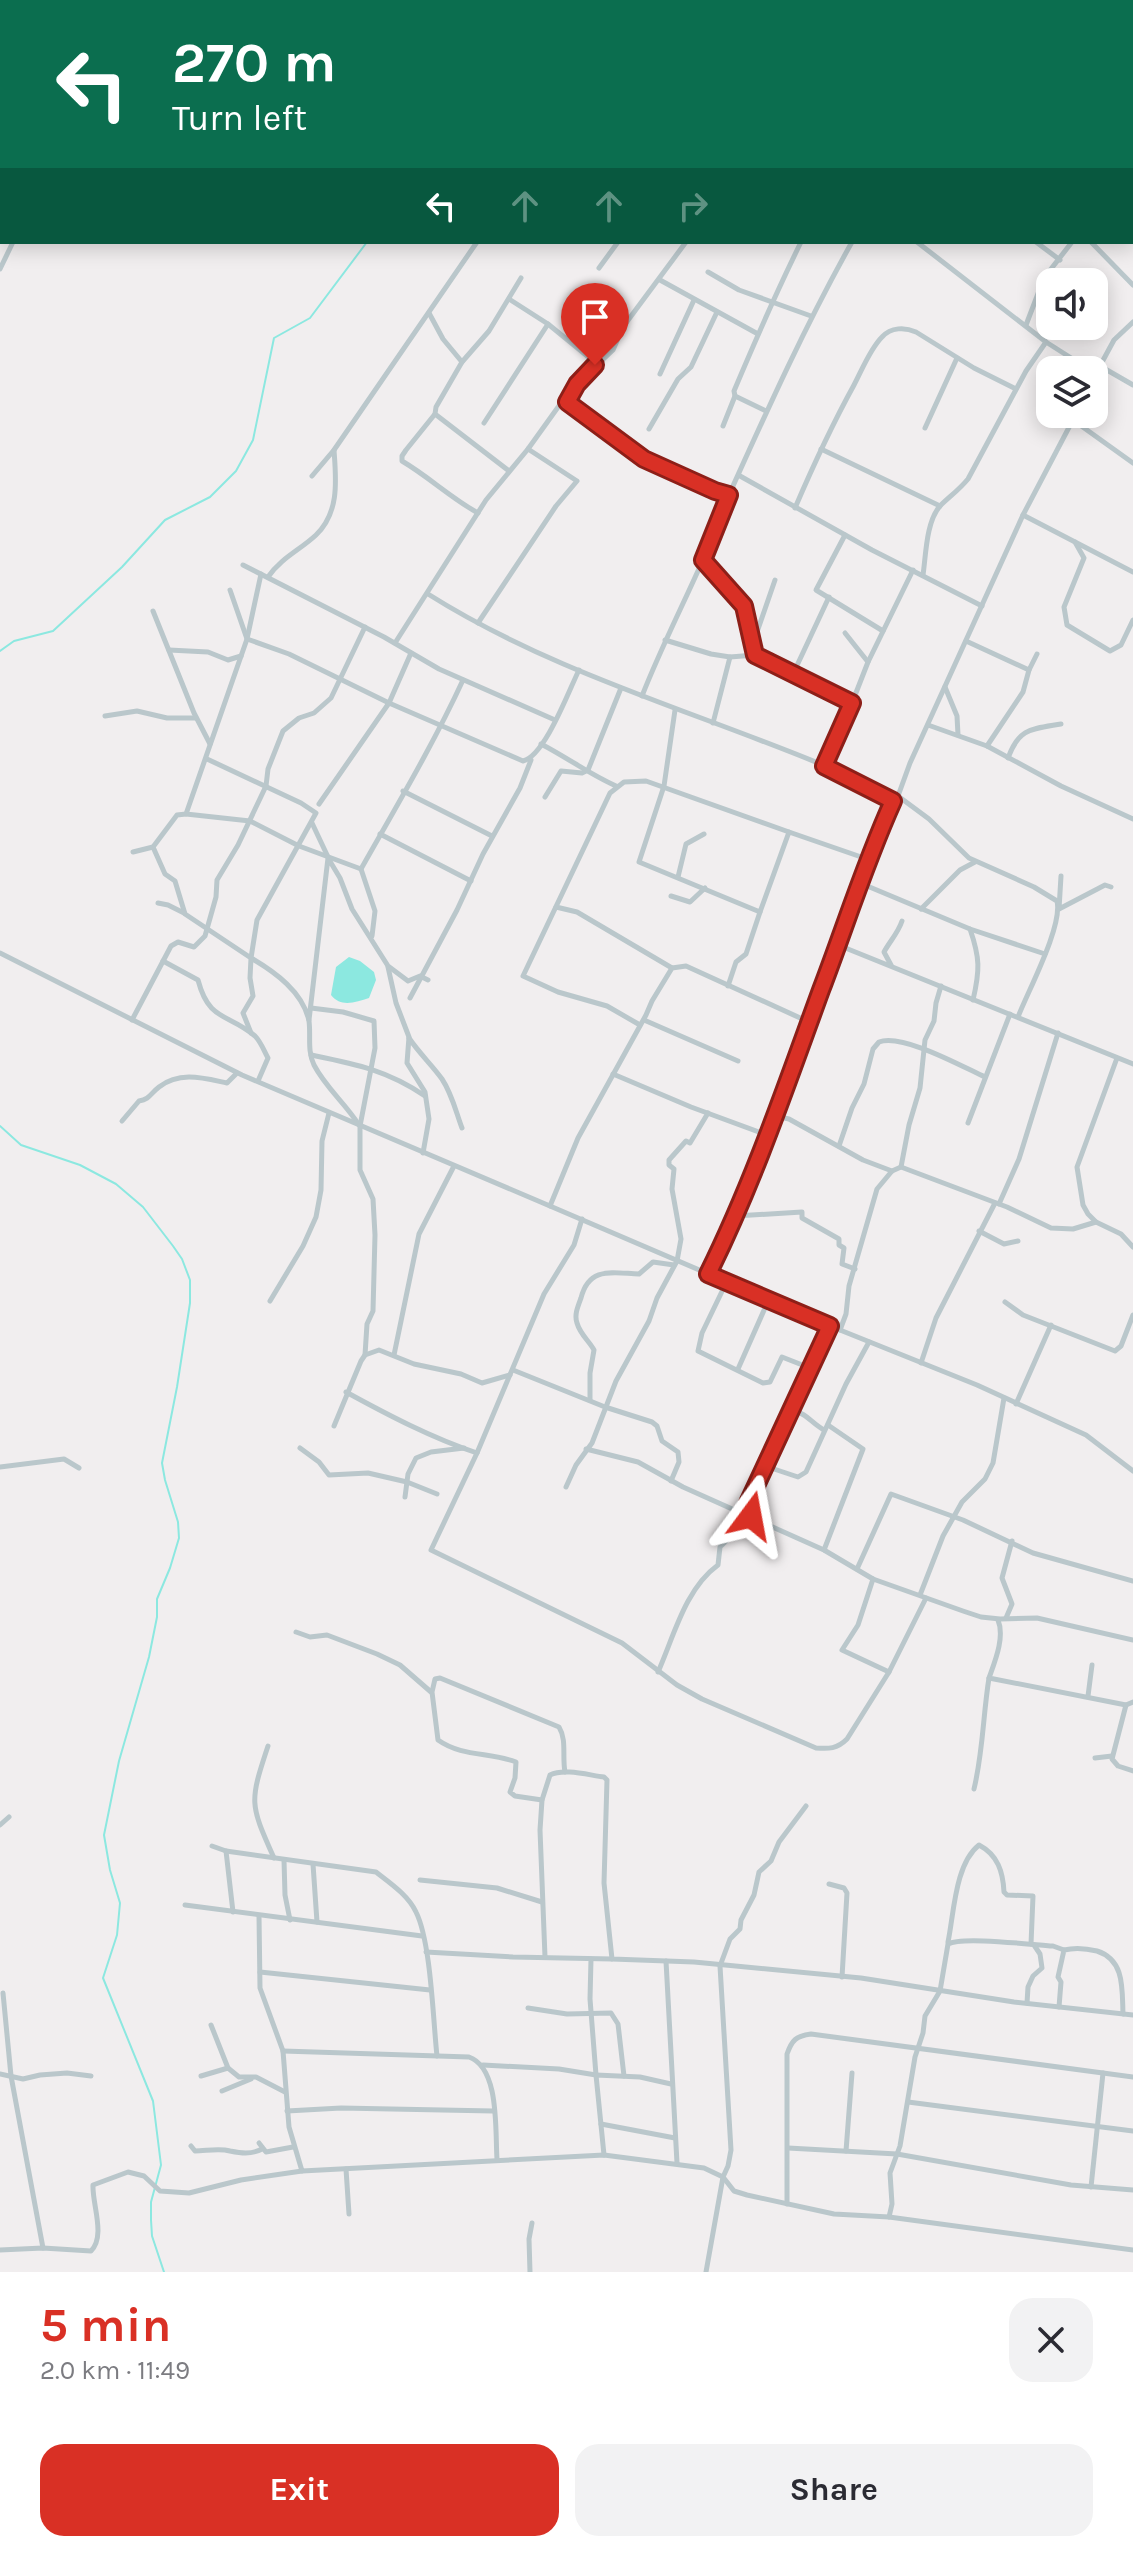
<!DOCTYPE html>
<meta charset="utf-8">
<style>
body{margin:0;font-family:Karla,sans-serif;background:#f2f2f3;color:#2b2b33;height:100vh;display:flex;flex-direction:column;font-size:30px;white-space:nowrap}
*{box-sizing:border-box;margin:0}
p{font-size:26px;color:#7c7c81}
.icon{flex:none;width:44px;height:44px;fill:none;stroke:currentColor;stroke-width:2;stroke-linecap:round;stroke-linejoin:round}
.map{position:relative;height:2272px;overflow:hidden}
.details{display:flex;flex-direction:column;background:#fff;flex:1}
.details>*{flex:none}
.top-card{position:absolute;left:0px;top:0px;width:1134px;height:244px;box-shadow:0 4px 20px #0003;background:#0b6e4f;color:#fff;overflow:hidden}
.fabs{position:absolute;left:1036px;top:268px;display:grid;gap:16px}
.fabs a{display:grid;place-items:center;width:72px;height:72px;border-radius:16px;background:#fff;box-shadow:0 4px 20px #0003;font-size:40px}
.pin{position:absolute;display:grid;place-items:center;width:68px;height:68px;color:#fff;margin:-82px -34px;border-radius:50% 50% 50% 0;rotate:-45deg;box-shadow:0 0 8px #0007}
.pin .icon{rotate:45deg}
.me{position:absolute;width:88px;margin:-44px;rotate:13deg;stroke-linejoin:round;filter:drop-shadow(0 0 6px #0008)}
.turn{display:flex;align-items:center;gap:28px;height:168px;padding:0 40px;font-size:36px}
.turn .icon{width:104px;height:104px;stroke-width:2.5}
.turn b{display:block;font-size:56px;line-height:68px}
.lanes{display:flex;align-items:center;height:76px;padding:0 40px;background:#0003;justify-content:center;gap:40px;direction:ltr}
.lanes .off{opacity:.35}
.round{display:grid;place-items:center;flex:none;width:84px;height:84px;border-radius:24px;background:#f2f2f3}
.overview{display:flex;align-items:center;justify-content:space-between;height:136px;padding:0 40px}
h1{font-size:48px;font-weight:700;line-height:60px;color:#d93025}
.action{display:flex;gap:16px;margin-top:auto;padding:16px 40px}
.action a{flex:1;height:92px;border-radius:24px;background:#d93025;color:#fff;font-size:32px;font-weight:700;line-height:92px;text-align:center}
.action a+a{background:#f2f2f3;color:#2b2b33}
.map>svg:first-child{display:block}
.water{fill:#8ce8e0}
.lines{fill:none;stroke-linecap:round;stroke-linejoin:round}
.stream{stroke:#8ce8e0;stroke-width:2}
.minor{stroke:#bac7cb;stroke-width:5}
.tertiary{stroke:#bac7cb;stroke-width:7}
.route-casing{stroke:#8d1f18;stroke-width:20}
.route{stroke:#d93025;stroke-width:14}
</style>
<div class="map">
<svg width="1133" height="2272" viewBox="0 0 1133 2272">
<rect width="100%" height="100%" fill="#f1eeef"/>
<!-- water -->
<path class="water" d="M 349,957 L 360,961 L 374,972 L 376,980 L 369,998 C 356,1002 341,1008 331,995 L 336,967 Z"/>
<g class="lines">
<!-- stream -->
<g class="stream">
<path d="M 449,2 L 450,0"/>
<path d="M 0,651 L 14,641 L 53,631 L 122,567 L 165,520 L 210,497 L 236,471 L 253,440 L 274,338 L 310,318 L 367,242"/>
<path d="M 0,1126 L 21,1145 L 80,1165 L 116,1184 L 143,1207 L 173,1246 L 182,1259 L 190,1280 L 190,1303 L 177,1387 L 162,1463 L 165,1480 L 178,1522 L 179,1538 L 170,1568 L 157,1599 L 157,1617 L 149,1657 L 119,1761 L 104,1835 L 110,1870 L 120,1903 L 117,1935 L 103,1978 L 153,2101 L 161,2165 L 151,2202 L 151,2220 L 152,2236 L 164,2272"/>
</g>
<!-- minor -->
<g class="minor">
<path d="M 27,0 L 29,2"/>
<path d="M 1007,0 L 1008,2"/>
<path d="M 652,2 L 653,0"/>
<path d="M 836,2 L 838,0"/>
<path d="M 916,2 L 918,0"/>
<path d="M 1112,2 L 1114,0"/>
<path d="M 1132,82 L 1133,81"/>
<path d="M 1132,202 L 1133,203"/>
<path d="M 917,242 L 1046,342 L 1090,370"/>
<path d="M 1036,242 L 1060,260"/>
<path d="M 1091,242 L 1133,285"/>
<path d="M 599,268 L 618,242"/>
<path d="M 0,269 L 13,242"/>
<path d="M 708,272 L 739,290 L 811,316"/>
<path d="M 660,280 L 758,334"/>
<path d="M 509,299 L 548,324 L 597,364"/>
<path d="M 429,313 L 443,339 L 462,362"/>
<path d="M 1026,325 L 1044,278 L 1072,242"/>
<path d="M 1100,366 L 1133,385"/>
<path d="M 660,374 L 694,300"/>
<path d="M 1094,377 L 1114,340 L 1133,322"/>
<path d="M 567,402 L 644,459 L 715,491 L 729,495"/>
<path d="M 766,411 L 735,396 L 734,391 C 755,341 777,291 801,242"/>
<path d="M 435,414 L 406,450 L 402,456 L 402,461 C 429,477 451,498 478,513"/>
<path d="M 1073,420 L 1133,463"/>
<path d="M 484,423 L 548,324"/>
<path d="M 723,426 L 735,396"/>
<path d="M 925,428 L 957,358"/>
<path d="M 649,429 L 678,379 L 691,367 L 717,312"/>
<path d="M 821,449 L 940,506"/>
<path d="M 509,471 L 435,414 L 436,407 L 462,362 L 489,331 L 521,278"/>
<path d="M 312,476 L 334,450 L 477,242"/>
<path d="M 740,476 L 872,550 L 982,606"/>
<path d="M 795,508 C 813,466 832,425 854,385 C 862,370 870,349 882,337 C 891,327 905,327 916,332 L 974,368 L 1016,389"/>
<path d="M 1023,515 L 1133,572"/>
<path d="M 845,535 L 816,590 L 883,631"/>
<path d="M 1075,542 L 1084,558 L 1064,607 L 1067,625 L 1110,651 L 1121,645 L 1133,620"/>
<path d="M 703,560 L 744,606 L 755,655"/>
<path d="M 243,565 L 384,637 L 439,669 L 555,720"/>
<path d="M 923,575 C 926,555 926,522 940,506 C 949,497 959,490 968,479 L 1026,371 L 1046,342"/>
<path d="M 268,577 C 281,558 300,550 316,535 C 340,512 336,479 334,450"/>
<path d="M 230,590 L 247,639 L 289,654 L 389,703 L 523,761 C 545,756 569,690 579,670"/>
<path d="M 428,594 C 550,671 690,710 823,765 C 847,775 870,789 893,801"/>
<path d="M 153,611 L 194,713 L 210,744"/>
<path d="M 478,623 L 556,506 L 577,481 L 528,449"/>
<path d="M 845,633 L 868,662"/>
<path d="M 665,640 L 711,654 L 730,657 L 755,655 L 852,703 L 824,766"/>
<path d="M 966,641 L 1029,670 L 1037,654"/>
<path d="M 395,643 L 486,500 L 528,449 L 561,403 L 567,402 L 577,384 L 613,350 L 623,327 L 686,242"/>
<path d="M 169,650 L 208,652 L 228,660 L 241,656"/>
<path d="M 756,650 L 757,632 L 775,580"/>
<path d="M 793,674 L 829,597"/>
<path d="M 945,687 L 957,716 L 958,735"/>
<path d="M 642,696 C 660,650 682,607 702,562 C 709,548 712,531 719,517 C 761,424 802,331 852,242"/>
<path d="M 852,703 L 868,662 L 913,570"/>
<path d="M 675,710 L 664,786 L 639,862 L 760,912 L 789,832 L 867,859"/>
<path d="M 105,716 L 137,711 L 167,718 L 196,718"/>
<path d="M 713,723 L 730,657"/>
<path d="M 928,725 L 987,746 L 1061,786 L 1133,819"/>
<path d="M 541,744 C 568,758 589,774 616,786"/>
<path d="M 987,746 L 1023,692 L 1029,670"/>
<path d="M 1008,758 C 1019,728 1031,729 1061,724"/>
<path d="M 207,759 L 301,803 L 316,813 L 257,920 L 251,958 C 275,972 303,992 309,1021 C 311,1036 307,1050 314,1065 C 326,1088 345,1103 359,1125"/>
<path d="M 403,791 L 492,836"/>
<path d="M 898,796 L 929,819 L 969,858 L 1034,887 L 1057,901 C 1063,926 1028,991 1018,1017"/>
<path d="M 545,797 L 561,771 L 582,773 L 588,770 L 621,688"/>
<path d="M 319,804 L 389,703 L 411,653"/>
<path d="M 186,814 L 250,821 L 299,846 L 361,869 C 396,807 433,745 463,680"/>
<path d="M 312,823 L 328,857"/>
<path d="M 380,834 L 471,881"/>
<path d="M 153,847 L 165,874 L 175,881 L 185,914 L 251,958 L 250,978 L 253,996 L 243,1013 L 251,1033"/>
<path d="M 133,852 L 153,847 L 177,815 L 186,814 L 247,639 L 261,574"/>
<path d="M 361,869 L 375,911 L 372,936"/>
<path d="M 1061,876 L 1059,909 L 1105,885 L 1111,887"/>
<path d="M 678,877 L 686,844 L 704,834"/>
<path d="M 860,883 L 970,929 L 1045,954"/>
<path d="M 671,896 L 690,902 L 705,888"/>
<path d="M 158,903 L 168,905 L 184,913"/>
<path d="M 556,907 L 577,912 L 672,968"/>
<path d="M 921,909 L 960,870 L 975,862"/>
<path d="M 970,929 C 980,958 980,970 973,1000"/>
<path d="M 838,945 L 1133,1064"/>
<path d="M 0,953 L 242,1075 L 550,1206"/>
<path d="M 163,961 L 198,980 C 209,1022 228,1013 255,1036 C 261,1042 264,1051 268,1058 L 258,1081"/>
<path d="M 891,965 L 884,952 C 890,941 898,933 902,921"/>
<path d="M 388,967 L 396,1003 L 409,1037 L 407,1063 L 425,1092 L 429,1119 L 423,1153"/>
<path d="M 728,986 L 736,962 L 746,954 L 760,912"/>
<path d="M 410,998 L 457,910 L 483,854 L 520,788 L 531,760"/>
<path d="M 311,1008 L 343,1012 L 374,1021 L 375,1048 L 360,1126 L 360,1170 L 373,1199 L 375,1235 L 373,1311 L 367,1324 L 365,1355"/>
<path d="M 132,1020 L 171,946 L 178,942 L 194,947 L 205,936 L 216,897 L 217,880 L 238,845 L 266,786 L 268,769 L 283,731 L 299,718 L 314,713 L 331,698 L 365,627"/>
<path d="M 309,1020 L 328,858 L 340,878 L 352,909 L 388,966 L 408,981 L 420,976 L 428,980"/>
<path d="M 644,1020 L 738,1061"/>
<path d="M 809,1022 L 686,966 L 672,968 L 652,1001 L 646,1015 L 578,1138 L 550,1206 L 830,1326 L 977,1385 L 1086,1435 L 1133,1471"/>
<path d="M 640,1025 L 607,1006 L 558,992 L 523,976 L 610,793 L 624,782 L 646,781 L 789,832"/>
<path d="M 409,1038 C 419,1053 432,1065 442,1079 C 452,1094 456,1112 462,1128"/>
<path d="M 311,1055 C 355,1064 387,1070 425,1096"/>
<path d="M 1117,1058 L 1077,1167 L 1083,1205 L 1088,1214 L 1096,1222 L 1121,1234 L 1133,1247"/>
<path d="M 613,1074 L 691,1107 L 767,1135"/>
<path d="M 775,1116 L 789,1119 L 863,1160 L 892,1171"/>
<path d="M 122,1121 L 139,1101 C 150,1099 150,1094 159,1087 C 180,1071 203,1078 227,1083 L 237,1073"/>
<path d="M 968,1123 L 1010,1014"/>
<path d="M 839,1146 L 852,1108 L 864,1084 L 873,1049 L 879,1042 C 902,1033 963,1067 985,1077"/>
<path d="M 901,1167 L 909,1125 L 920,1088 L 925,1040 L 934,1021 L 936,1003 L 941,986"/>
<path d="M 999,1204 L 1019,1159 L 1058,1033"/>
<path d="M 735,1216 L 802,1212 L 802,1218 L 839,1239 L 839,1245 L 844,1248 L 842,1264 L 855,1269"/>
<path d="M 582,1219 L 574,1245 L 544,1294 L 477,1453 L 431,1550 L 622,1643 L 677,1685 L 702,1699 L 816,1748 C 829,1749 837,1749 847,1739 L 889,1672 L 926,1598"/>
<path d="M 979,1231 L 1004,1244 L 1018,1241"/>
<path d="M 708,1274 C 758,1174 794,1067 832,961 C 851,907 869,854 893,801 L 898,796 L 910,763 L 1023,515 L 1076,414"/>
<path d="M 727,1281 L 702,1333 L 698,1351 L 763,1383 L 770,1382 L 782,1357 L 810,1368"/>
<path d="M 270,1301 L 303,1246 L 316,1217 L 321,1190 L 322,1141 L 329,1113"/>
<path d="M 1005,1302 L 1023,1315 L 1115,1351 L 1121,1346 L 1133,1315"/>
<path d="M 840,1330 L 846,1314 L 849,1286 L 877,1189 L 892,1171 L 901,1167 L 1007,1207 L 1051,1228 L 1073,1229 L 1096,1222"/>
<path d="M 394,1355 L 419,1234 L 454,1166"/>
<path d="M 921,1363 L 936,1318 L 995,1203"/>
<path d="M 738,1369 L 769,1299"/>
<path d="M 513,1370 L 605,1407 L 652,1422 L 657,1426 L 662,1441 L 678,1452 L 679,1462 L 671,1481"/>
<path d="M 346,1392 C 388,1415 432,1438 477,1453"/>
<path d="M 590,1400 L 590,1373 L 594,1350 C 589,1341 580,1334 577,1323 C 574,1315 578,1306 581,1298 C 589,1266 612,1273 639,1274 L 653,1262 L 674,1265"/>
<path d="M 1016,1404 L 1051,1325"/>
<path d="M 791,1410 C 807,1413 811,1423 824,1430"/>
<path d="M 334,1426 L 361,1361 L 365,1355 L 379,1350 L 414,1364 L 461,1374 L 482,1383 L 510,1375"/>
<path d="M 300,1448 L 319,1462 L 329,1475 L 368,1473 L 407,1482 L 437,1494"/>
<path d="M 586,1449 L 638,1462 L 683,1487 L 824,1550 L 873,1579 L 963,1611 L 981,1617 L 1000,1619 L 1037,1618 L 1133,1640"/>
<path d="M 765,1466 L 798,1477 L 806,1472 L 846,1384 L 869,1342"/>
<path d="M 0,1467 L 64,1459 L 79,1468"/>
<path d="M 566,1487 L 576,1465 L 592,1443 L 616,1381 L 649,1321 L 657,1298 L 677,1261 L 681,1239 L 672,1189 L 674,1169 L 669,1165 L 669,1160 L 686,1141 L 690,1143 L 708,1113"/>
<path d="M 405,1497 L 408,1474 L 416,1458 L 431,1452 L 464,1448"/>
<path d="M 824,1550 L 863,1449 L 828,1425"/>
<path d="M 857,1569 L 891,1494 L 963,1520 L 1033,1553 L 1133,1581"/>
<path d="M 873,1579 L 858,1625 L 842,1650 L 889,1672"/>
<path d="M 920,1595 L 943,1536 L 962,1502 L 985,1479 L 993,1463 L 1004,1398"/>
<path d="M 1006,1618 L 1012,1604 L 1002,1578 L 1012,1541"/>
<path d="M 998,1620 C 1005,1637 995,1661 989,1678 L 1126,1705 L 1133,1702"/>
<path d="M 296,1632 L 310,1637 L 327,1635 L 377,1654 L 400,1665 L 431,1692"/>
<path d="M 658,1672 C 674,1636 685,1589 718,1565 L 720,1547 L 729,1538 L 738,1511 L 748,1503 L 830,1326"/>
<path d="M 1088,1696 L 1092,1665"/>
<path d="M 1126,1705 L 1112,1759 L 1118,1766 L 1133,1771"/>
<path d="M 268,1746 C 249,1803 250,1804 274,1858"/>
<path d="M 1095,1758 L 1112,1756"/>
<path d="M 974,1789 C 983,1752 983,1715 989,1678"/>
<path d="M 542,1800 L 515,1796 L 510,1792 L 515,1778 L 516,1762 C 490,1752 462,1757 438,1740 L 432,1692 L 435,1679 L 440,1678 L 559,1727 C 567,1740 562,1757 565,1772"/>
<path d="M 0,1825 L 9,1817"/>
<path d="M 212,1846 L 226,1851 L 376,1872 C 390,1883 408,1895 416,1912 C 431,1942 433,2020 437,2056"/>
<path d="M 226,1851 L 233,1912"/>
<path d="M 284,1860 L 285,1895 L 290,1920"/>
<path d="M 313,1864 L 317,1922"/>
<path d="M 420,1880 L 497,1888 L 542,1902"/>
<path d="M 829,1884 L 844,1888 L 847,1893 L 842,1977"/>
<path d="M 185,1905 L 422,1936"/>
<path d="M 259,1916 L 260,1988 L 283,2051 L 289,2127 L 302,2171 L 604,2155 L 704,2168 L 723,2177 L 734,2191 L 747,2195 L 834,2214 L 889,2217 L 1133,2250"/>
<path d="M 948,1942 C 954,1913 955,1864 979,1845 C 998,1855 1003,1872 1004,1892 L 1007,1895 L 1033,1896 L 1031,1944"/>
<path d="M 426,1952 L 513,1957 L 612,1959"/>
<path d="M 545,1957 L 540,1830 L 542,1800 L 550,1775 C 564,1768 588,1775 604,1777 L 607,1780 L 604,1883 L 612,1959 L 694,1962 L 861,1978 L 1014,2002 L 1133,2015"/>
<path d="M 666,1961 L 677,2163"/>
<path d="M 260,1972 L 430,1990"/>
<path d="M 3,1993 L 11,2076 L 43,2248"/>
<path d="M 1027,2003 L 1028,1987 L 1033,1976 L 1042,1968 L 1040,1954 L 1034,1945"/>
<path d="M 1059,2007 L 1061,1982 L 1058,1977 L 1064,1950 C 1076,1947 1085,1948 1097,1951 C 1125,1960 1122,1989 1123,2014"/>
<path d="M 528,2008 L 567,2014 L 611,2013 L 618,2024 L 624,2076"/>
<path d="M 211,2025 L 228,2068"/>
<path d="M 283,2051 L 469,2057 C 500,2068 495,2131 497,2159"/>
<path d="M 483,2065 L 559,2069 L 596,2075 L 590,1999 L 591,1959"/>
<path d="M 0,2074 L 23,2079 L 40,2075 L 67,2073 L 91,2076"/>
<path d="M 201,2076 L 228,2068 L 239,2077 L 256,2077 L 285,2092"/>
<path d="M 222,2091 L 251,2079"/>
<path d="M 908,2102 L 1133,2131"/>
<path d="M 287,2111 L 341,2108 L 493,2111"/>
<path d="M 601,2124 L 675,2138"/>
<path d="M 259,2143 L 266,2152 L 293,2147"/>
<path d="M 191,2146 L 195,2151 C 206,2151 219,2148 230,2151 C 240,2153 251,2155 262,2149"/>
<path d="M 788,2148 L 897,2154 L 1071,2185 L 1133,2190"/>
<path d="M 846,2151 L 852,2073"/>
<path d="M 604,2155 L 596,2075 L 640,2077 L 671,2084"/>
<path d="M 346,2169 L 349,2214"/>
<path d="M 1091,2187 L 1103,2073"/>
<path d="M 787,2204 L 787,2054 C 792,2040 796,2036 811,2034 L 1133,2077"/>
<path d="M 889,2217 L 892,2204 L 890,2173 L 900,2146 L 915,2057 L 923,2033 L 925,2016 L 940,1991 L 948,1944 C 962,1936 1033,1945 1053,1946 L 1064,1950"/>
<path d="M 0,2250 L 43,2248 L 91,2251 C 106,2236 92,2204 93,2185 L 128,2172 L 144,2176 L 160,2191 L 189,2193 L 241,2180 L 302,2171"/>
<path d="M 530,2272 L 529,2239 L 532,2223"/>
<path d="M 706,2272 L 723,2177 L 728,2166 L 731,2150 L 720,1966 L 730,1939 L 740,1929 L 741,1920 L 754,1895 L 759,1872 L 771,1861 L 779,1842 L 806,1806"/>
</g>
<!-- tertiary -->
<g class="tertiary">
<path d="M 1086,0 L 1088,2"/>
<path d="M 1132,60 L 1133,61"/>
</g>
</g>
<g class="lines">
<!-- route casing -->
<g class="route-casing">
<path id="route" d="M 595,365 L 577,384 L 567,402 L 644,459 L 715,491 L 729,495 L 703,560 L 744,606 L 755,655 L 852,703 L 824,766 L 893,801 C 865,863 845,927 821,990 C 786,1086 753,1183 708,1274 L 830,1326 L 748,1503 L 751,1516"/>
</g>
<!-- route -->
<use href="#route" class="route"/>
</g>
</svg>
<div class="fabs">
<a><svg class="icon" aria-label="sound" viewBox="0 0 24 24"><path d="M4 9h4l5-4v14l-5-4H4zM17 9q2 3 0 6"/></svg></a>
<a><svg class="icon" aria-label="layers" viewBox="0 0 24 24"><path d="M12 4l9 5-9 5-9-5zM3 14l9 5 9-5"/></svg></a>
</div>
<div class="pin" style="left:595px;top:365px;background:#d93025"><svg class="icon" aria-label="arrive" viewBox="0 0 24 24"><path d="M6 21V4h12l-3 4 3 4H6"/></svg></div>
<svg class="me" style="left:751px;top:1516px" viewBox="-20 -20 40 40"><path d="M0-17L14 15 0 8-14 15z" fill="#d93025" stroke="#fff" stroke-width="4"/></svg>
<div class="top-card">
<div class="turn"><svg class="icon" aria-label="left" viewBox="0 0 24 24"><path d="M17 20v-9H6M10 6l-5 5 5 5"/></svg><div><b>270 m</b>Turn left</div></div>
<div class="lanes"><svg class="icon" aria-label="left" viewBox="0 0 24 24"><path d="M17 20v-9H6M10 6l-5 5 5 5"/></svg><svg class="icon off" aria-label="ahead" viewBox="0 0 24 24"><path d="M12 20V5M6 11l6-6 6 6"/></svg><svg class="icon off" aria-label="ahead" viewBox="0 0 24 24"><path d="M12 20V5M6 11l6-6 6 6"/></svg><svg class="icon off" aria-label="right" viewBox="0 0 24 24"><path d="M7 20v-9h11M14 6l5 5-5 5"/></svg></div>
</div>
</div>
<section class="details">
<div class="overview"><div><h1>5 min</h1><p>2.0 km · 11:49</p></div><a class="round"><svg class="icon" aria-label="close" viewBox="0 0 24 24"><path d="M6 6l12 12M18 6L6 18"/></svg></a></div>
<div class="action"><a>Exit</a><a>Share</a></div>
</section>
